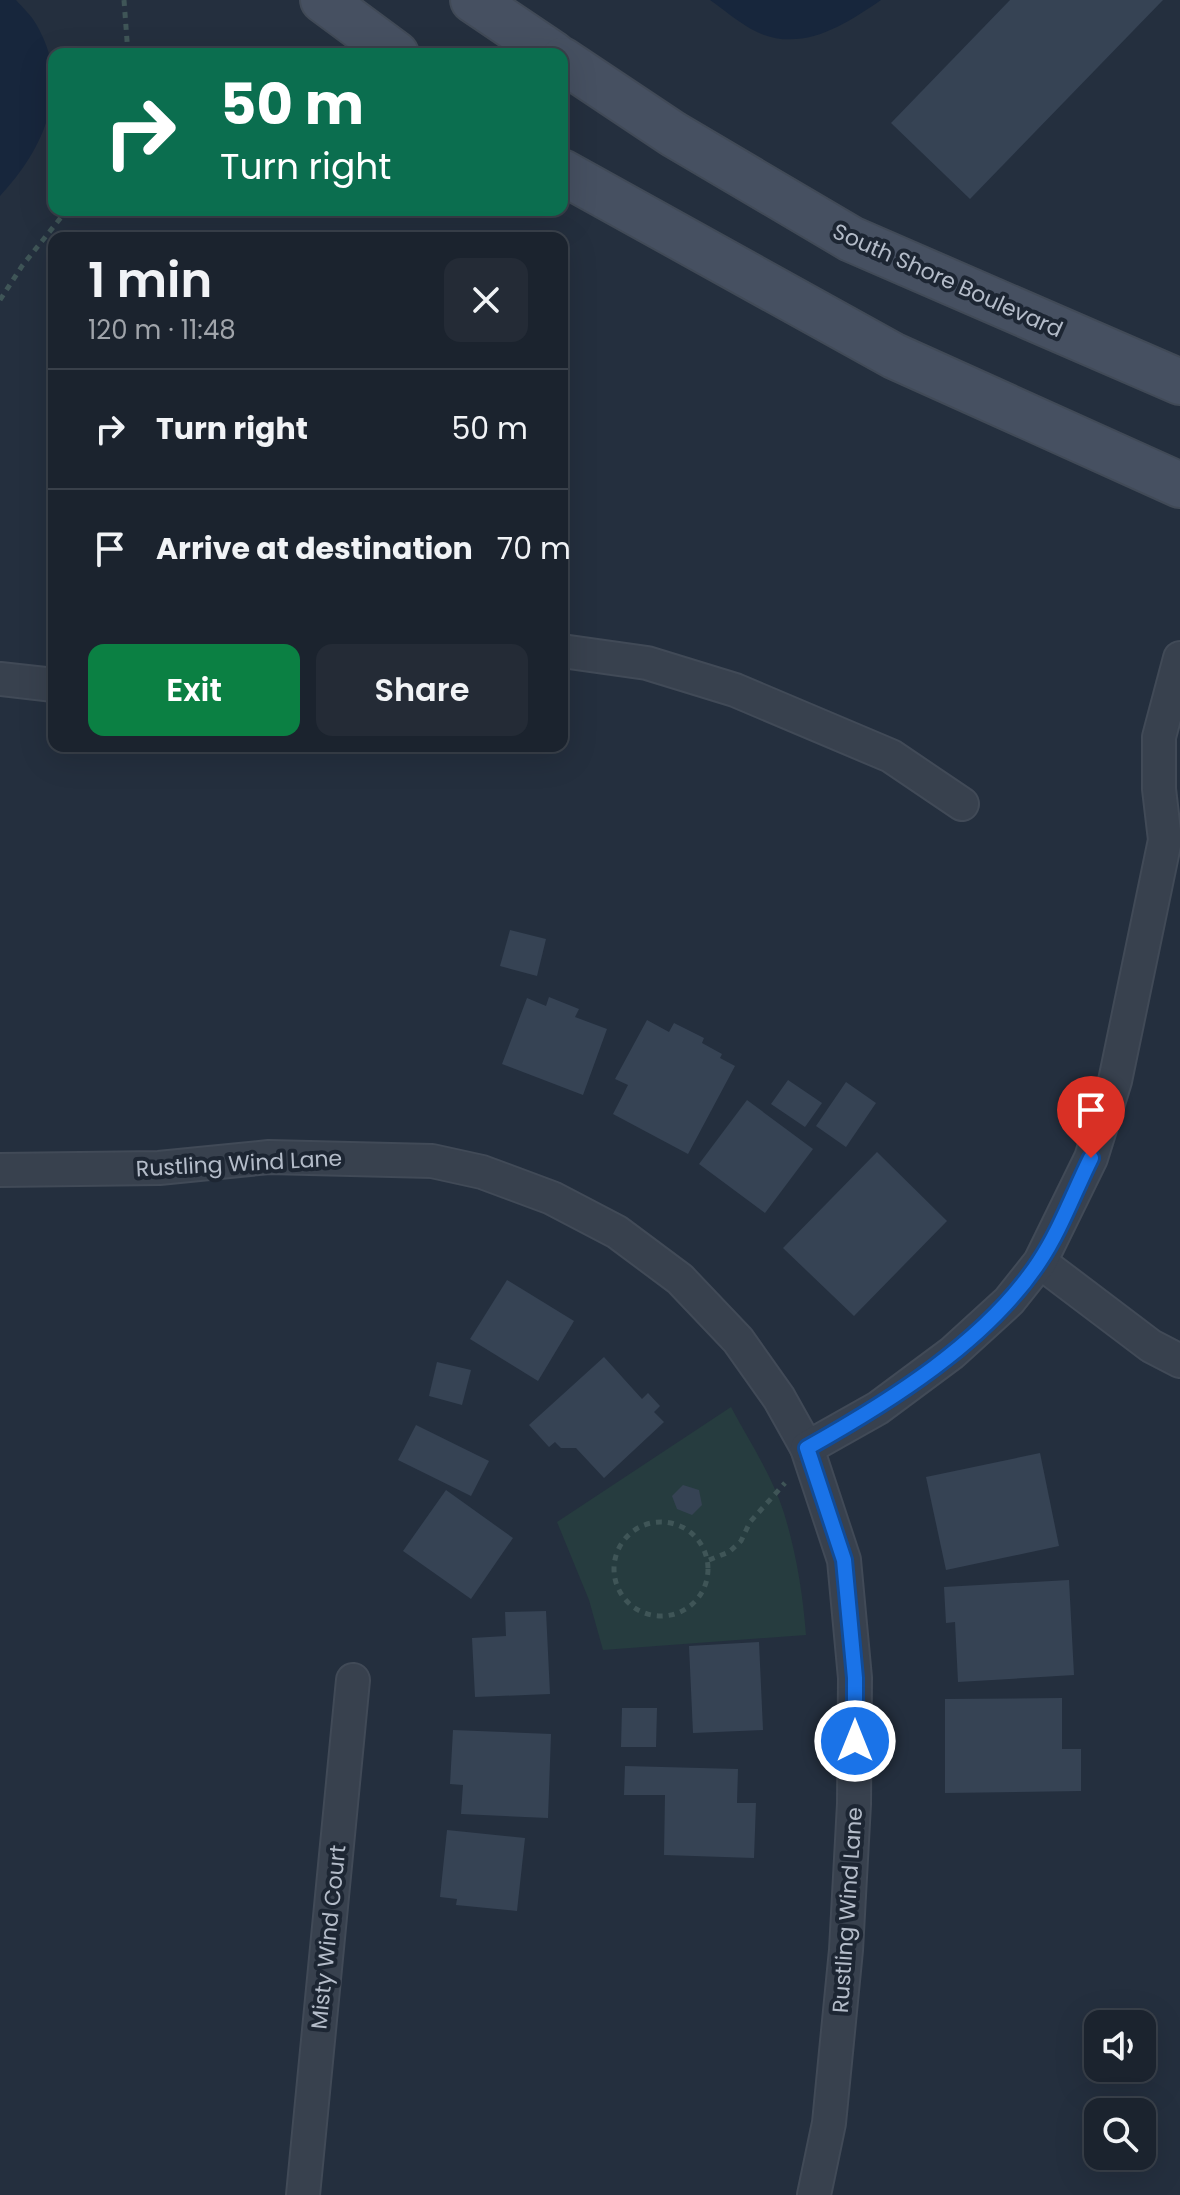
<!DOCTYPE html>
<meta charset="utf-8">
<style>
body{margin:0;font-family:Poppins,sans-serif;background:#242b36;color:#f1f3f6;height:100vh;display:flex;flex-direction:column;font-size:30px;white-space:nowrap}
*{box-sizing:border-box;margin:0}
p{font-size:26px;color:#a0a4aa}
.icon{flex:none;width:44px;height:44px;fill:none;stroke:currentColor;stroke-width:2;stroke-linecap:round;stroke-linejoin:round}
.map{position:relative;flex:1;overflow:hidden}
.details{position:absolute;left:48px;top:232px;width:520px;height:520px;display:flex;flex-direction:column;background:#1b232e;border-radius:16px;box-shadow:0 8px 32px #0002,0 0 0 2px #39404a}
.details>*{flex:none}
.top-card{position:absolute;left:48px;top:48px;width:520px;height:168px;border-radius:16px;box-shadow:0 8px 32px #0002,0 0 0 2px #39404a;background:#0b6e4f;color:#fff;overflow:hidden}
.tools{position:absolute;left:1084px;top:2010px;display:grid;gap:16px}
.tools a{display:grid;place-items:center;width:72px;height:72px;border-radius:16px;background:#1b232e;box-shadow:0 8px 32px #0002,0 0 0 2px #39404a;font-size:40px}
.pin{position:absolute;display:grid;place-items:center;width:68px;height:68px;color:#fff;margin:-82px -34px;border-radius:50% 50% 50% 0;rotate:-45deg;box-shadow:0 0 8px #0007}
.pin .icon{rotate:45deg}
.me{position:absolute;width:88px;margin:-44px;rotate:0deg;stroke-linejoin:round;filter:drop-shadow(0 0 6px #0008)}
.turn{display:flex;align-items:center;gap:28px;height:168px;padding:0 40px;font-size:36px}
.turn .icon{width:104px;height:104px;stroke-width:2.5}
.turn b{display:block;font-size:56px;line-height:68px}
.round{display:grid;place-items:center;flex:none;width:84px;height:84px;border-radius:16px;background:#242b36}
.overview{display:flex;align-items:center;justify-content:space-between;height:136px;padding:0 40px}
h1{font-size:48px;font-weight:600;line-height:60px}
.primary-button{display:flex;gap:16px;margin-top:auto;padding:16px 40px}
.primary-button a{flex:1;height:92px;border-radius:16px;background:#0b8043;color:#fff;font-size:32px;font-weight:600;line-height:92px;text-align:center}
.primary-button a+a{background:#242b36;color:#f1f3f6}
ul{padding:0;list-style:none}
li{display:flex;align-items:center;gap:24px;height:120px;padding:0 40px;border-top:2px solid #39404a}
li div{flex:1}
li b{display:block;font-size:30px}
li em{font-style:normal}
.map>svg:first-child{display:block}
.green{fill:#263c3f}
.water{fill:#17263c}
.building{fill:#364354}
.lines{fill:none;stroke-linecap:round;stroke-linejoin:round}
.street-casing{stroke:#414a57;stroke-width:36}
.secondary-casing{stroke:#414a57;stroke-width:48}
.path{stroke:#3f5557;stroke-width:5;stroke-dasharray:6 6;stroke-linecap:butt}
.street{stroke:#38414e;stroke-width:32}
.secondary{stroke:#465061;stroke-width:44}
.route-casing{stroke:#114b97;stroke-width:20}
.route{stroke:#1a73e8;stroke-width:14}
.labels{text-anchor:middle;stroke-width:8;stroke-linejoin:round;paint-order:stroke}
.street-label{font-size:22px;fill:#b4bcc9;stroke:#1d2633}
</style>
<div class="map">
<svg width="1180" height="2195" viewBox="0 0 1180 2195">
<rect width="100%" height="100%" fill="#242f3e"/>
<!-- green -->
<path class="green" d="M 731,1407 C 749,1441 772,1475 784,1513 C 796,1552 803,1594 806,1635 L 603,1650 L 589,1600 L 557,1522 Z"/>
<!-- water -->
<g class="water">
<path d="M 0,0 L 16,0 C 23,8 31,15 36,24 C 73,86 44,149 0,196 Z"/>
<path d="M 710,0 L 881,0 C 842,27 798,55 751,29 C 737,21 723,9 710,0 Z"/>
</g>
<!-- building -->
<g class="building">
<path d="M 1010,0 L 1163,0 L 970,199 L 891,123 Z"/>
<path d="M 510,930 L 546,939 L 537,976 L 500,966 Z"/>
<path d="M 549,997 L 579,1009 L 575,1017 L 607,1029 L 583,1095 L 502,1064 L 527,998 L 546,1006 Z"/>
<path d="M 647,1020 L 669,1032 L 674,1023 L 704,1038 L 702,1043 L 722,1054 L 720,1058 L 735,1066 L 688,1154 L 613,1114 L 628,1085 L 615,1079 Z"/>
<path d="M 788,1080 L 822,1103 L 805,1127 L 771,1104 Z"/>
<path d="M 846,1082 L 876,1103 L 846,1147 L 816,1126 Z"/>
<path d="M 747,1100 L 813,1149 L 765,1213 L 699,1164 Z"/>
<path d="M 877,1152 L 947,1221 L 854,1316 L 783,1248 Z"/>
<path d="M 507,1280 L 574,1321 L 538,1381 L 470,1339 Z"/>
<path d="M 604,1357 L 642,1399 L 648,1393 L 660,1406 L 654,1412 L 664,1422 L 604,1478 L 576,1448 L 561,1448 L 555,1442 L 549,1447 L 529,1425 Z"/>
<path d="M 437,1362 L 471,1370 L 462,1405 L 429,1396 Z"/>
<path d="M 416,1425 L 489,1461 L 471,1496 L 398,1460 Z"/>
<path d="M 1040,1453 L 1059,1546 L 946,1570 L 926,1477 Z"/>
<path d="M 683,1485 L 699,1490 L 702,1505 L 692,1515 L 677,1509 L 672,1496 Z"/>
<path d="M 446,1490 L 513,1538 L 471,1599 L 403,1551 Z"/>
<path d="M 1069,1580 L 1074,1675 L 958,1682 L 955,1622 L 946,1623 L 944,1587 Z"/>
<path d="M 546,1611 L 550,1694 L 475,1697 L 472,1638 L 506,1636 L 505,1612 Z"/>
<path d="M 759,1642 L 763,1730 L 693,1733 L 689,1646 Z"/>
<path d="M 1062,1698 L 1062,1749 L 1081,1749 L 1081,1791 L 945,1793 L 945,1699 Z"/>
<path d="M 622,1708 L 657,1708 L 656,1747 L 621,1747 Z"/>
<path d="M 453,1730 L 551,1734 L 548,1818 L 461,1814 L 463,1785 L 450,1784 Z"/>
<path d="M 625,1766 L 738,1769 L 737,1803 L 756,1803 L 754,1858 L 664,1855 L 665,1795 L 624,1795 Z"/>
<path d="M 447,1830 L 525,1838 L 517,1911 L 456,1905 L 457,1899 L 440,1897 Z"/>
</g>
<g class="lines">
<!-- street casing -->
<g class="street-casing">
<g id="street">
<path d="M 562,651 L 647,663 L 735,690 L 891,756 L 962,804"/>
<path d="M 0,679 L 54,685"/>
<path d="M 0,1170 L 159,1168 L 269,1157 L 432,1161 L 482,1172 L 552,1198 L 617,1232 L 680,1279 L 738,1340 L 779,1398 L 807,1448 L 844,1560 L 855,1678 L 854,1804 L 846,1950 L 829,2123 L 814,2195"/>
<path d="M 1040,1262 L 1151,1346 L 1180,1361"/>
<path d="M 807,1448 L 878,1408 L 952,1353 L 1009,1301 L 1040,1262 L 1091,1158 L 1115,1081 L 1165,840 L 1159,789 L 1159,737 L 1180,658"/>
<path d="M 303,2195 L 353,1680"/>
</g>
</g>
<!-- secondary casing -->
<g class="secondary-casing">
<g id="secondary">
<path d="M 323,0 L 396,54"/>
<path d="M 473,0 L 553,54"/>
<path d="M 562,60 L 673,134 L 851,239 L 1180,382"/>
<path d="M 562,172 L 894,356 L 1180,485"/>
</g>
</g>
<!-- path -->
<g class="path">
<path d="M 124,0 L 128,54"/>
<path d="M 0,300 L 22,266 L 67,210"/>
<circle cx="661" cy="1569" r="47"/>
<path d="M 709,1560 L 729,1552 L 741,1541 L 750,1522 L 785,1483"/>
</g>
<!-- street -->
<use href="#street" class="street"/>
<!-- secondary -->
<use href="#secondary" class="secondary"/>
</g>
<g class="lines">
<!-- route casing -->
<g class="route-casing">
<path id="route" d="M 855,1741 L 855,1678 L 844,1560 L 807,1448 C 889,1402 986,1342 1039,1262 C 1060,1231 1074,1192 1091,1158"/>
</g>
<!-- route -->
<use href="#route" class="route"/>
</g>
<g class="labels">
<!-- street labels -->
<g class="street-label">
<text transform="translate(948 280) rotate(24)" y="8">South Shore Boulevard</text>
<text transform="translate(239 1163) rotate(-3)" y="8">Rustling Wind Lane</text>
<text transform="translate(847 1910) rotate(-86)" y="8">Rustling Wind Lane</text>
<text transform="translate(328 1937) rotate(-84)" y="8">Misty Wind Court</text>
</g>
</g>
</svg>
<div class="tools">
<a><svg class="icon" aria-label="sound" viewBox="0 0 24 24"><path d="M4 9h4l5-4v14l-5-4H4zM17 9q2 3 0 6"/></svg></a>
<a><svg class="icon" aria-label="search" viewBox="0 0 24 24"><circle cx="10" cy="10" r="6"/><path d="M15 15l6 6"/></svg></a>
</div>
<div class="pin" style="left:1091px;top:1158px;background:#d93025"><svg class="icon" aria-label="arrive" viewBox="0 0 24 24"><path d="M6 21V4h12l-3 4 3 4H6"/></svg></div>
<svg class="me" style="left:855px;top:1741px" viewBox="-20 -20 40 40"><circle r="17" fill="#1a73e8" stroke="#fff" stroke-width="3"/><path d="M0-11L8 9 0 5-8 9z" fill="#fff"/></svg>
<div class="top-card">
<div class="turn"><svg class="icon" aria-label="right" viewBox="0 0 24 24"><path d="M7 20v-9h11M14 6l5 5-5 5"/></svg><div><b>50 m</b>Turn right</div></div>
</div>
<section class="details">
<div class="overview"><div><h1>1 min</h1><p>120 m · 11:48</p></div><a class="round"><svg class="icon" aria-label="close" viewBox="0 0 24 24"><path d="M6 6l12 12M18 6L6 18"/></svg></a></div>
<ul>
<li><svg class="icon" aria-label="right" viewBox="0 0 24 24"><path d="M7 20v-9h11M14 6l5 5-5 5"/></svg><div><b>Turn right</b></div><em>50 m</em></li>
<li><svg class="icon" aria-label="arrive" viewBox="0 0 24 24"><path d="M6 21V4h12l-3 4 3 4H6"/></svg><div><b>Arrive at destination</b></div><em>70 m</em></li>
</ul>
<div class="primary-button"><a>Exit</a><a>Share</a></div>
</section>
</div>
